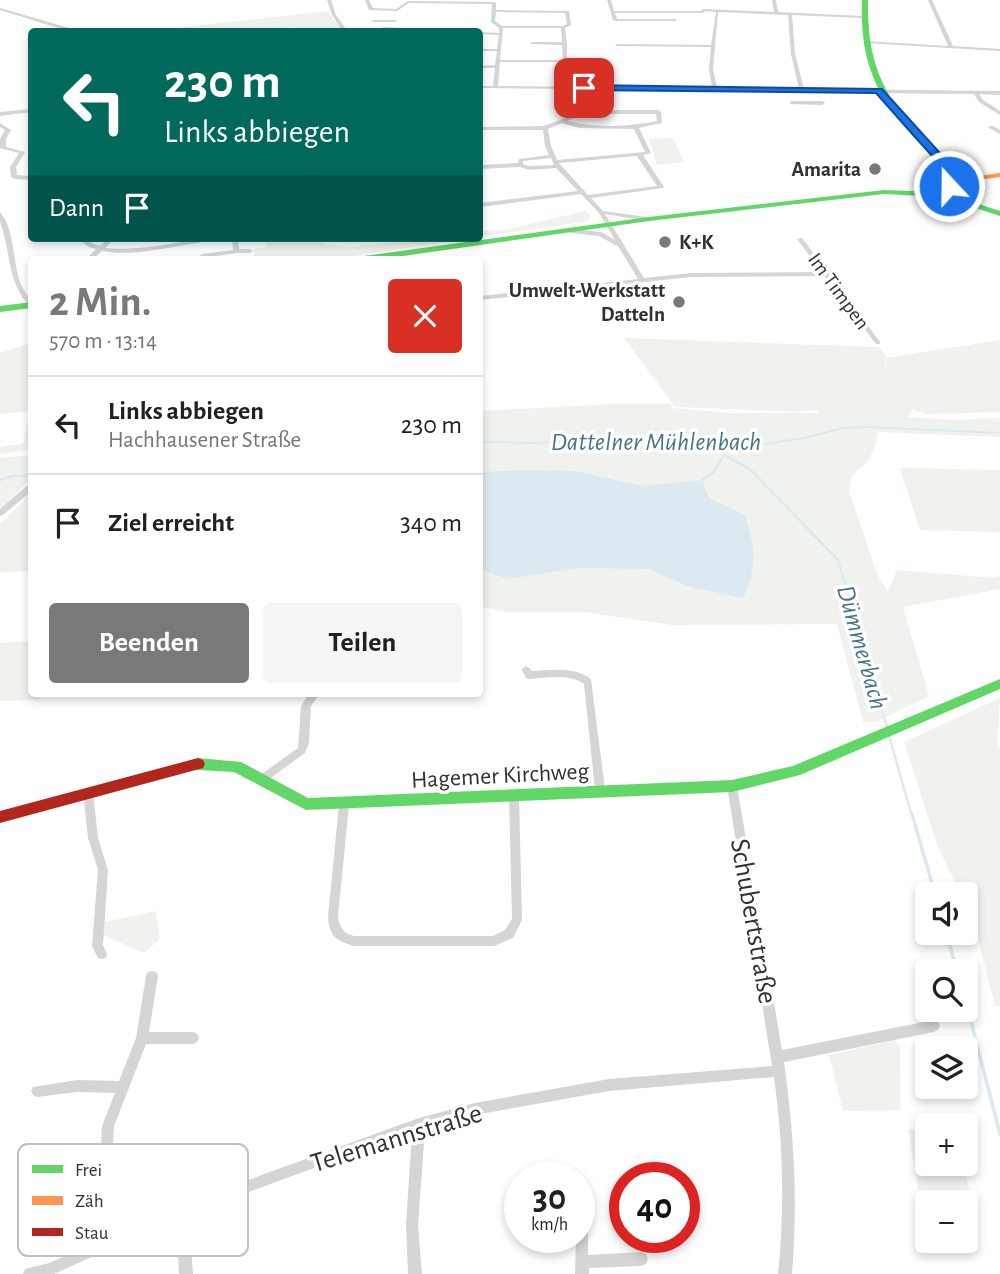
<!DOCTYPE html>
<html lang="de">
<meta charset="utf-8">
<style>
body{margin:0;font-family:"Alegreya Sans",sans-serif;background:#f6f6f6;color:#202124;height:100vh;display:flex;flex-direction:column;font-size:26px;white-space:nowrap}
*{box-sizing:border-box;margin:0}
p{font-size:23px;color:#757577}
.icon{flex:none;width:38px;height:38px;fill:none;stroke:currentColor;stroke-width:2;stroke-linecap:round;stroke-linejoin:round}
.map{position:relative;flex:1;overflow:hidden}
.drawer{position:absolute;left:28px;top:256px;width:455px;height:441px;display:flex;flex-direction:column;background:#fff;border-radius:7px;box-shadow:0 4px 10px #0003}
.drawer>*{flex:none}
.top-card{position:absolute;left:28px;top:28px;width:455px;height:214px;border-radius:7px;box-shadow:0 4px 10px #0003;background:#00695c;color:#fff;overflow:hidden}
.tools{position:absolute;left:915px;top:882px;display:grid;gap:14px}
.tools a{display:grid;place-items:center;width:63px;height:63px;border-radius:7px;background:#fff;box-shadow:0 4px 10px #0003;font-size:35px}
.speed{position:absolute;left:504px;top:1162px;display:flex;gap:14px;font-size:35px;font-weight:700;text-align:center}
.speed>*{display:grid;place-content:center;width:91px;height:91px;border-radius:50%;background:#fff;box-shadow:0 4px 10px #0003;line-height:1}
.speed small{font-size:18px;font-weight:400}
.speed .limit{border:10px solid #d22;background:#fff;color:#111}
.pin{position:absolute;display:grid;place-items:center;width:60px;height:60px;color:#fff;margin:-30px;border-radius:14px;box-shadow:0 4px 10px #0006}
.me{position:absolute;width:77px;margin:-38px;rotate:339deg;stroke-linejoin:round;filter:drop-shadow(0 0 5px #0008)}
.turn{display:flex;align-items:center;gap:24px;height:147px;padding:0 21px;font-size:32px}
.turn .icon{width:91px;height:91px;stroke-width:2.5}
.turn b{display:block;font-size:49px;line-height:60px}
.then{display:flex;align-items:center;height:66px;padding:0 21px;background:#0003;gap:14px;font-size:26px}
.round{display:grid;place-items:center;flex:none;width:74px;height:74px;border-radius:7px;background:#f6f6f6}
.head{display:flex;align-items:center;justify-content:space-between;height:119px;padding:0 21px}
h1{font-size:42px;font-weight:700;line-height:52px;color:#797979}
.primary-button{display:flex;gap:14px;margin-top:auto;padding:14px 21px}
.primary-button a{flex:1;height:80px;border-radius:7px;background:#797979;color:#fff;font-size:28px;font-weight:700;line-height:80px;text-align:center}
.primary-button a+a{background:#f6f6f6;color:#202124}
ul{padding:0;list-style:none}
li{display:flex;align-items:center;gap:21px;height:98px;padding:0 21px;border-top:2px solid #e0e0e0}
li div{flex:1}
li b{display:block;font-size:26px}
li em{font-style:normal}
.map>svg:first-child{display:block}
.green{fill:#f0f3ed}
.water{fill:#dde9f0}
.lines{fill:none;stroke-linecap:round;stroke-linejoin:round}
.stream-far2{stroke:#dde9f0;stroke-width:2}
.stream-far1{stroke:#dde9f0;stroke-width:2.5}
.stream{stroke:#dde9f0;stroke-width:3.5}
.street{fill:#d5d5d5;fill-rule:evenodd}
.fast{fill:#63d668;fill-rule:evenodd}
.slow{fill:#ff974d;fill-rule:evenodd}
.jam{fill:#b3261e;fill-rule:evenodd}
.route{fill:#1a73e8;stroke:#114b97;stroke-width:2}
.poi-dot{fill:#797979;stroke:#fff;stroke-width:2.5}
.labels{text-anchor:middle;stroke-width:7;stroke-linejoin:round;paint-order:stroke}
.far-poi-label{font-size:21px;font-weight:bold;fill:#313131;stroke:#fff;text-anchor:end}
.far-street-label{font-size:21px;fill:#313131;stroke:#fff}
.street-label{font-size:24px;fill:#313131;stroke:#fff}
.water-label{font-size:26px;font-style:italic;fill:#46738c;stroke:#fff}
.near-street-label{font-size:28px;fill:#313131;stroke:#fff}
.key{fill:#fff;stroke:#c1c1c1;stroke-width:2}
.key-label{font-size:19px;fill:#313131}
</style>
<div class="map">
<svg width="1000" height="1274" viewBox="0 0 1000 1274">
<rect width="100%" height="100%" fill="#fff"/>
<!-- green -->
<g class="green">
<path d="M 330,11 L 330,15 L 341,28 L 335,32 L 293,31 L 298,28 C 285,27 277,30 265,32 C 240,35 191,33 166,29 Z"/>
<path d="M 673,138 L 684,162 L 657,165 L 649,139 Z"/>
<path d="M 585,211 L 590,215 L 589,221 L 480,237 L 480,231 L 505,230 Z"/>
<path d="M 266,238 L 311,238 L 325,244 L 350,247 L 431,238 L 472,238 L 334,259 L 255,259 L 253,249 L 267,247 Z"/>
<path d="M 624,338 L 878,347 L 886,355 L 885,368 L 887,358 L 1000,340 L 1000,412 L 927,414 L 911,409 L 910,415 L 905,417 L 955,420 L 1000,418 L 1000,437 L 878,432 C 874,453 870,462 852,475 L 849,491 L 877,574 L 888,592 L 897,570 L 992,578 L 1000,576 L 1000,589 L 903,607 L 929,696 L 876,722 L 863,722 L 837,624 L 672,625 L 585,612 L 508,612 L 480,607 L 480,411 L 615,404 L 671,404 L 672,408 L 730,413 L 819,413 L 815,410 L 798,412 L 675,407 Z"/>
<path d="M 31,343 L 31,449 L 0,454 L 0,447 L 24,443 L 29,411 L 0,414 L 0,353 Z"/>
<path d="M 31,455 L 31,479 L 0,509 L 0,458 Z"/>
<path d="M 900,468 L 1000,470 L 1000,532 L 920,530 Z"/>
<path d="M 31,493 L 31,571 L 0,572 L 0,524 Z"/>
<path d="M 31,641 L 32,693 L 41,693 L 39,700 L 0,701 L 0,643 Z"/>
<path d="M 1000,698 L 997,746 L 1000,749 L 1000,1006 L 995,1006 L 975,927 L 966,908 L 966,894 L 960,894 L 937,844 L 904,742 Z"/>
<path d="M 156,911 L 160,939 L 144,953 L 103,935 L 105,922 Z"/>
<path d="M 895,1040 L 900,1047 L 901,1110 L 843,1111 L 829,1055 Z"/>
<path d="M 908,1129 L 927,1130 L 928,1164 L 964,1164 L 974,1216 L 966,1216 L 966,1202 L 928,1202 L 927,1213 L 922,1212 Z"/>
</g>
<!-- water -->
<path class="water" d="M 524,470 L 575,471 L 642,486 L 702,480 L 709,498 L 745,515 C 755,549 758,564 743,598 L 690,587 L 649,569 L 578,568 L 508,579 L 480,569 L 480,472 Z"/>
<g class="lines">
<!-- stream-far2 -->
<g class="stream-far2">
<path d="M 480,442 L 535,443 L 661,437 L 725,445 L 757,445 L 805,438 L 843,428 L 867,427 L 1000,433"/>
<path d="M 725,445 L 724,455 L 746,467"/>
<path d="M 717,467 L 724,455"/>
</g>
<!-- stream-far1 -->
<g class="stream-far1">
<path d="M 742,465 L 751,470 L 838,560 L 888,730"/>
<path d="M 0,480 L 13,476 L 32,476"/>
<path d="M 702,480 L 713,473 L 718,465"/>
<path d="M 889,736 L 912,816"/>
</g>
<!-- stream -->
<g class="stream">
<path d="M 912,814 L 935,894"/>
<path d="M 946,933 L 957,971"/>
<path d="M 966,1002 L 1000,1134"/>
</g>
<!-- street -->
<g class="street">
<path d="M 327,0 L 331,0 L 336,15 L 348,32 L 343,32 L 332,15 Z"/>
<path d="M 365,0 L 369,0 L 373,8 L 396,9 L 408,1 L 494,2 L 496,3 L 496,10 L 569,11 L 571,25 L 565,28 L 567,44 L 567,62 L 500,62 L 498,86 L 712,88 L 709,69 L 711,47 L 617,46 L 615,45 L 617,44 L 711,45 L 716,12 L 705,11 L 703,13 L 615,13 L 617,19 L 675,19 L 677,20 L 675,21 L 615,21 L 613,20 L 607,0 L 611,0 L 614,11 L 701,11 L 703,9 L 774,12 L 772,0 L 776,0 L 778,12 L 862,16 L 864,17 L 862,18 L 792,15 L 795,54 L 804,89 L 1000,91 L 1000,95 L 979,94 L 983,100 L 1000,111 L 1000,115 L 979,102 L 974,94 L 571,90 L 572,119 L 567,121 C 595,128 630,127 657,121 L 656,114 L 611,114 L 608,112 L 611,110 L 658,110 L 661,112 L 662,123 L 639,128 L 651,153 L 643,155 L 664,187 L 663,188 L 591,198 L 603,211 L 647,217 L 650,219 L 647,221 L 605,214 L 644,278 L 691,273 L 822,272 L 797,239 L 802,238 L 880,342 L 880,344 L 876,344 L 824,276 L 691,277 L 480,300 L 480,296 L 638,279 L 618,246 L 615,245 L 599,236 L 571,233 L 568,231 L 571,229 L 601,232 L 615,240 L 599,213 L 581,194 L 480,207 L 480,203 L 578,191 L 556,168 L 529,170 L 520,167 L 480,169 L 480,165 L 518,163 L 519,159 L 549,155 L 545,146 L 543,130 L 480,130 L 480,127 L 544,126 L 566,118 L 566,89 L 480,88 L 480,86 L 493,86 L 495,68 L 480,68 L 480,66 L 495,65 L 497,51 L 480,51 L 480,49 L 497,49 L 499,35 L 480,34 L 480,32 L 499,33 L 499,28 L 491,22 L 492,4 L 409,3 L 397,11 L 369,10 ZM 496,12 L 565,13 L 567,24 L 563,26 L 502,26 L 495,21 ZM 718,12 L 788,15 L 791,54 L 799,89 L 717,88 L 713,69 ZM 503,28 L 561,28 L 562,42 L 532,42 L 530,43 L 532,44 L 562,45 L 563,60 L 500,60 ZM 562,123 L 579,128 L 634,129 L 645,152 L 557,160 L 551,146 L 548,129 ZM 637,156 L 657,186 L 588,195 L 559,163 ZM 551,158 L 554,165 L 529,166 L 523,164 L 523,161 Z"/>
<path d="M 928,0 L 932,0 L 953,46 L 1000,49 L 1000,51 L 865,43 L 863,42 L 865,41 L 948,46 Z"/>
<path d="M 0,8 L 80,31 L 80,32 L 71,32 L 0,10 Z"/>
<path d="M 373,20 L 395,20 L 397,21 L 395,22 L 371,22 Z"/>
<path d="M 384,27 L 401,28 L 401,32 L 382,29 L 382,28 Z"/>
<path d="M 792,101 L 822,101 L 825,103 L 822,105 L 790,104 L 790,102 Z"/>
<path d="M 32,109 L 32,112 L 0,116 L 0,112 Z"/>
<path d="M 0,123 L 11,130 L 6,139 L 6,147 L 25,152 L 16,167 L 17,175 L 32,176 L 32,180 L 14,179 L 11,177 L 10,167 L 19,153 L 0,148 L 0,139 L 5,130 L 0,127 Z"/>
<path d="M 989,126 L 993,126 L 1000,130 L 1000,134 L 989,128 Z"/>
<path d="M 0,212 C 14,227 13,262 20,282 C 23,291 31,298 32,307 L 29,306 C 5,276 12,254 0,222 Z"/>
<path d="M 76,238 C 85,238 91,244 100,246 L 108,238 L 115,238 L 105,248 C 137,251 168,244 199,239 L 202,241 L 199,243 C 167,247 134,257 102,251 L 93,259 L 86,259 L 96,249 L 89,247 Z"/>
<path d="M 232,238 L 238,238 L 239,249 L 250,249 L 253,251 L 250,253 L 236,253 L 202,258 L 199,256 L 202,254 L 233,250 Z"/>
<path d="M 29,484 L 32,484 L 32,491 L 3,515 L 0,516 L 0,509 Z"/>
<path d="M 526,666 L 529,668 L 532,671 C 551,670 574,666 591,679 L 605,790 L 603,793 L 600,794 L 597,793 L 595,790 L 584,684 C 568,673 547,678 529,679 L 526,678 L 522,670 L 523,668 Z"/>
<path d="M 309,693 L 320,693 L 311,706 L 309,743 L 305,753 L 265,782 L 262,783 L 259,782 L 257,779 L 259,776 L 298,748 L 301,706 Z"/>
<path d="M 732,782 L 735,783 L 737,786 L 782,1050 L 934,1020 L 938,1022 L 940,1026 L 938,1030 L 934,1032 L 784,1062 C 794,1134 798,1200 792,1274 L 778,1274 C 785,1208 783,1143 774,1077 L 609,1091 L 475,1115 L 425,1129 L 418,1225 L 422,1274 L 408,1274 L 406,1225 L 412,1132 L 189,1214 L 193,1274 L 179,1274 L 176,1219 L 54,1274 L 23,1274 L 25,1269 L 49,1263 L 107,1237 L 98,1196 L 102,1126 L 115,1093 L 77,1092 L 37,1097 L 33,1095 L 31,1091 L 33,1087 L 77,1080 L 119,1081 L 136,1038 L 146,976 L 148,972 L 152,971 L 156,972 L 158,976 L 149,1032 L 193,1032 L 197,1034 L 199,1038 L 197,1042 L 193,1044 L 146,1044 L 114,1126 L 110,1196 L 119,1232 L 182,1204 L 419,1118 L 475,1103 L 609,1079 L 772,1066 L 727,786 L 729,783 Z"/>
<path d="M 88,788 L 91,789 L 93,792 L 98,838 L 108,870 L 103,945 L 107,954 L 106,958 L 102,959 L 98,958 L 92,946 L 98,870 L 88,838 L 83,792 L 85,789 Z"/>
<path d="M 514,791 L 517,792 L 519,795 L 522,920 L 513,938 L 494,946 L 354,946 C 336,941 329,936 328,916 L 339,805 L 340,802 L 344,801 L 348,802 L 349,805 L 338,916 C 339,927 343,933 354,936 L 493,936 L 505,930 L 512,919 L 509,795 L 511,792 Z"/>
<path d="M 582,1198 L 586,1200 L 588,1204 L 588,1255 L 641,1252 L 646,1254 L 648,1259 L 646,1264 L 641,1266 L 589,1268 L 589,1274 L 575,1274 L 576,1237 L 579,1237 L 579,1199 Z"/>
</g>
<!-- fast -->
<g class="fast">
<path d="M 862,0 L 868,0 C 867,57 880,92 919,134 C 930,146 943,157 953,170 L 953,186 L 948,194 L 1000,211 L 1000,216 L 942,197 L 884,194 L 649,221 L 382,259 L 360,259 L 364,256 L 649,217 L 884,190 L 941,192 L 945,186 L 945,170 C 935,157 922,147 911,134 C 873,92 860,57 862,0 Z"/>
<path d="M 32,302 L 32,308 L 0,312 L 0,306 Z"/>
<path d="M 1000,679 L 1000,689 L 800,775 L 732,792 L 306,810 L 234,772 L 198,770 L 193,768 L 191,764 L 193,760 L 198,758 L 241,762 L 308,798 L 732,780 L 793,766 Z"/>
</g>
<!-- slow -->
<path class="slow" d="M 948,173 L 979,176 L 1000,173 L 1000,177 L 979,180 L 951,177 L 948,177 Z"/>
<!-- jam -->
<path class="jam" d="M 198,758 L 203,760 L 205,764 L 203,768 L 0,823 L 0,811 Z"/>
</g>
<!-- route -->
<path class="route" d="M 584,85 L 882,89 L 949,163 L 956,175 L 954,186 L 945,189 L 946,175 L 941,166 L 876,93 L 581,90 L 581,86 Z"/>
<!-- markers -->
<g class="poi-dot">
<circle cx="875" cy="169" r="7"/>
<circle cx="665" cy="242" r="7"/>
<circle cx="679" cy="302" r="7"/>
</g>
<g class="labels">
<!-- far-poi labels -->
<g class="far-poi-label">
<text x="861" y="176">Amarita</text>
<text x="679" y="249" text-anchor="start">K+K</text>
<text x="665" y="297">Umwelt-Werkstatt<tspan x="665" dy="24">Datteln</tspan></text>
</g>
<!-- far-street labels -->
<g class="far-street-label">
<text transform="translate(839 291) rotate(54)" y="7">Im Timpen</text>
</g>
<!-- street labels -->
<g class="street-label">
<text transform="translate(500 775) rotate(-3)" y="8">Hagemer Kirchweg</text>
</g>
<!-- water labels -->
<g class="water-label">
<text x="656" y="450">Dattelner Mühlenbach</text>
<text transform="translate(863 647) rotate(74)" y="9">Dümmerbach</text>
</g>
<!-- near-street labels -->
<g class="near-street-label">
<text transform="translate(755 921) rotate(80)" y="10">Schubertstraße</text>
<text transform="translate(396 1137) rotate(-17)" y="10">Telemannstraße</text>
</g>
</g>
<!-- legend -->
<rect x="18" y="1144" width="230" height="112" rx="10" class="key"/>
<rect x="32" y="1165" width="31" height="8" fill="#63d668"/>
<rect x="32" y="1196" width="31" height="9" fill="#ff974d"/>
<rect x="32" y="1228" width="31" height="8" fill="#b3261e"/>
<g class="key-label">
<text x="75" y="1176">Frei</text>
<text x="75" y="1207">Zäh</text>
<text x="75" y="1239">Stau</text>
</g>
</svg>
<div class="tools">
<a><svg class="icon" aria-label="sound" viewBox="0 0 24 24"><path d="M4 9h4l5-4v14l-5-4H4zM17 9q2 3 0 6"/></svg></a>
<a><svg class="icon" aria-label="search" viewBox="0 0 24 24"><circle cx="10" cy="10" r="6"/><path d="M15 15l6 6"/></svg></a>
<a><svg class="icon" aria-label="layers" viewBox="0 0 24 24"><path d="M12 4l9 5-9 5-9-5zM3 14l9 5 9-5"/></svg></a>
<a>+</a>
<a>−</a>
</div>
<div class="speed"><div>30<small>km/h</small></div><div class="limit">40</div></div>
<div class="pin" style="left:584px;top:88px;background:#d93025"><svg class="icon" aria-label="arrive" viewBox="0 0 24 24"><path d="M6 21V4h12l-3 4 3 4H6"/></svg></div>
<svg class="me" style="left:949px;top:186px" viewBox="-20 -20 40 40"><circle r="17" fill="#1a73e8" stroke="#fff" stroke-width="3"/><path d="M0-11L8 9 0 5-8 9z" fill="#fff"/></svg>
<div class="top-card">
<div class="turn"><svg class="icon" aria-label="left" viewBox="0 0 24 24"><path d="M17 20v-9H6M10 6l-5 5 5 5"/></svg><div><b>230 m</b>Links abbiegen</div></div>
<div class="then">Dann<svg class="icon" aria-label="arrive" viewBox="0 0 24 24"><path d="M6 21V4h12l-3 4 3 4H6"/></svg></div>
</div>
<section class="drawer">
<div class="head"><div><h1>2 Min.</h1><p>570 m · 13:14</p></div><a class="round" style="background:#d93025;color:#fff"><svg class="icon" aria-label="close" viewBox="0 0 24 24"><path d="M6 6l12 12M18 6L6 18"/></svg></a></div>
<ul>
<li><svg class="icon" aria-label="left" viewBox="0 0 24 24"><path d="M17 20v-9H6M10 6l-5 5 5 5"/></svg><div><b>Links abbiegen</b><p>Hachhausener Straße</p></div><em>230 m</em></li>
<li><svg class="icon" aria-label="arrive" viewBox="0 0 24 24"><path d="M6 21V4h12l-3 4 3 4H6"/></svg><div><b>Ziel erreicht</b></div><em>340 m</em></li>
</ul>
<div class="primary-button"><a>Beenden</a><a>Teilen</a></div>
</section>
</div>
